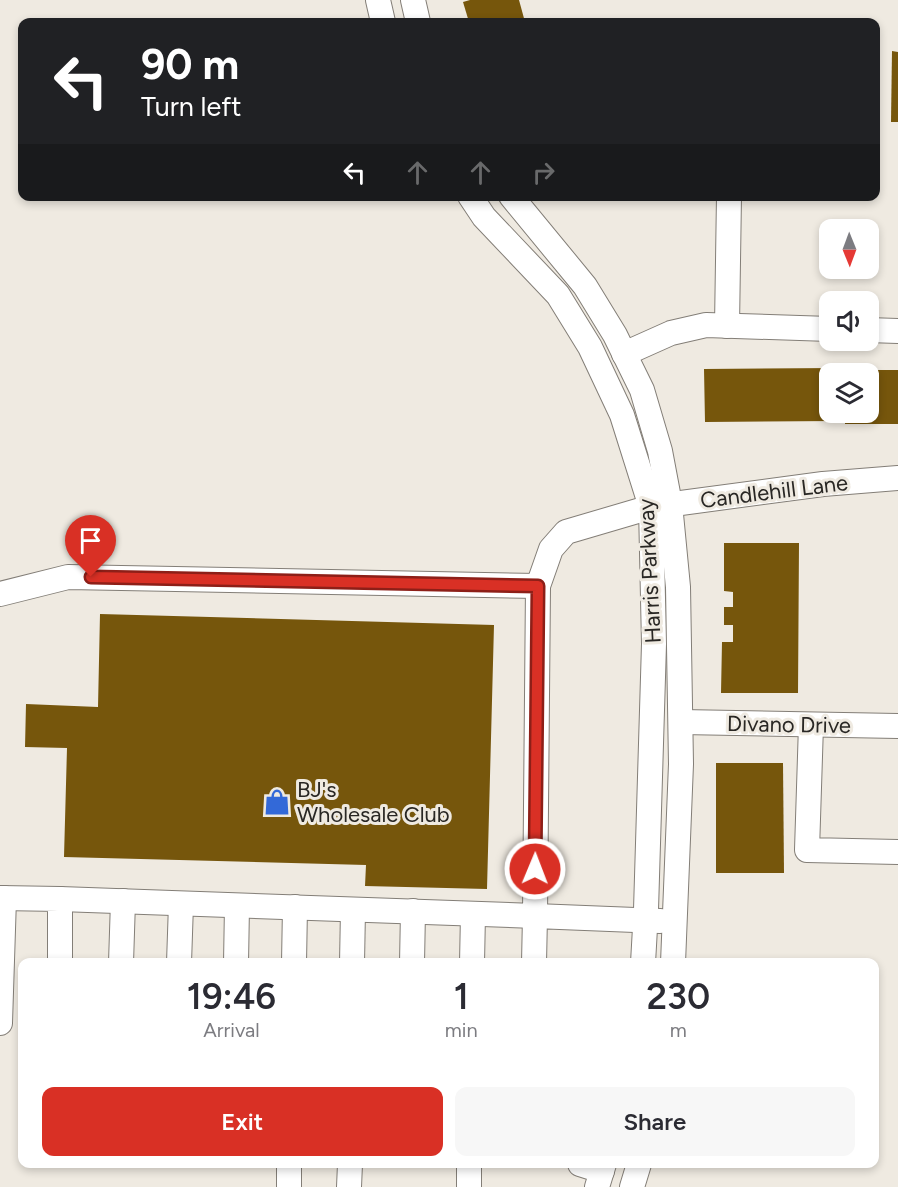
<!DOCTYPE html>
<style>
body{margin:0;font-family:Figtree,sans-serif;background:#f7f7f7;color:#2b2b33;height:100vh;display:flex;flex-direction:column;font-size:22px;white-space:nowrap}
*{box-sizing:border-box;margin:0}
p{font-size:20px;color:#7c7c81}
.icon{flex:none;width:33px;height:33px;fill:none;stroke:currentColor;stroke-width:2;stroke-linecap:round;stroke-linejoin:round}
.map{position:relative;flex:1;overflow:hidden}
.sheet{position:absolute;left:18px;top:958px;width:861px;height:210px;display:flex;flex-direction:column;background:#fff;border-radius:12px;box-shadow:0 3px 9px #0003}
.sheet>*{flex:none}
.banner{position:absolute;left:18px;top:18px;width:862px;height:183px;border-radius:12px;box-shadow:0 3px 9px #0003;background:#202124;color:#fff;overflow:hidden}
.needle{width:39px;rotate:179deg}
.tools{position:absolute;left:819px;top:219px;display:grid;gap:12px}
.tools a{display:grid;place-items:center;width:60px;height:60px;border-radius:12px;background:#fff;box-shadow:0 3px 9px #0003;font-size:30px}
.pin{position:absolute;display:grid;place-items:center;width:51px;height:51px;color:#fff;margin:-62px -26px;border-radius:50% 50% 50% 0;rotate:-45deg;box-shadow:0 0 6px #0007}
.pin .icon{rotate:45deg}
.me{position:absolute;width:66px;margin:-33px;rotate:1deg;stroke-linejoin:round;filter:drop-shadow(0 0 4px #0008)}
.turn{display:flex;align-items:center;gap:21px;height:126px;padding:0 24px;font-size:27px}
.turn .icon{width:78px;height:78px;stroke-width:2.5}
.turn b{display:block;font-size:42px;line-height:51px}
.lanes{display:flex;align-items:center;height:57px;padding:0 24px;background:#0003;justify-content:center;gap:30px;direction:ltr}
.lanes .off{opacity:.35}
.eta{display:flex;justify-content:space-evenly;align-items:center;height:102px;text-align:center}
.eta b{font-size:36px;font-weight:600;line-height:42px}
.action{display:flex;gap:12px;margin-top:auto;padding:12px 24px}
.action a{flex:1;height:69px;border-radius:12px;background:#d93025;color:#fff;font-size:24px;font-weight:600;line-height:69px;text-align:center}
.action a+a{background:#f7f7f7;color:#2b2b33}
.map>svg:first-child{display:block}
.building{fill:#76560c}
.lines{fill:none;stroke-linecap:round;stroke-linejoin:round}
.minor-casing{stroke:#837e77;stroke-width:26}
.minor{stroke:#fff;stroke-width:24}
.route-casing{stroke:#8d1f18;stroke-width:15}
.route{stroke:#d93025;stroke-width:10}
.labels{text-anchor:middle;stroke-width:6;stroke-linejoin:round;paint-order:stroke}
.street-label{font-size:22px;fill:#292724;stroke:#efeae1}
.poi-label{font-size:22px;fill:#292724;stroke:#efeae1;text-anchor:start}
</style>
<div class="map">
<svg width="898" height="1187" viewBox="0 0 898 1187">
<rect width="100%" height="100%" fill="#efeae1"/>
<!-- building -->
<g class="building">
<path d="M 470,0 L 519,0 L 525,22 L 469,22 L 463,2 Z"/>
<path d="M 892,51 L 898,52 L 898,122 L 891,122 Z"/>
<path d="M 836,368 L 836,374 L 830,374 L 830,412 L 836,412 L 836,421 L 705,422 L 704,369 Z"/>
<path d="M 845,370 L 898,370 L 898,424 L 845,424 L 845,412 L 868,412 L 868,374 L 845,374 Z"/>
<path d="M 724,543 L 799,543 L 798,693 L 721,693 L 722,642 L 733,642 L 733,625 L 724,625 L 724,607 L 733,607 L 733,592 L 724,591 Z"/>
<path d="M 100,614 L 494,625 L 487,889 L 365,886 L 366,865 L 64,857 L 67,748 L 25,747 L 26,704 L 98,707 Z"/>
<path d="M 716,763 L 783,763 L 784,873 L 716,873 Z"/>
</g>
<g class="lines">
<!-- minor casing -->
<g class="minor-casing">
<g id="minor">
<path d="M 378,0 L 383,22"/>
<path d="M 413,0 L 418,22"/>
<path d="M 470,196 L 484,217 L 558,295 L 590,347 L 622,415 L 651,507 L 654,644 L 646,910 L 643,963"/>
<path d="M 511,196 L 585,286 L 615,335 L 642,390 L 660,451 L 670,504 L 678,587 L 681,764 L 673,963"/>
<path d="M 727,326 L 729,196"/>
<path d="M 868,330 L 898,331"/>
<path d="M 624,354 L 671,333 L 706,325 L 830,329"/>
<path d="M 0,594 L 68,577 L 538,586 L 551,549 L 566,532 L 651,507 L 823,484 L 898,478"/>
<path d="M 681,722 L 898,726"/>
<path d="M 811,725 L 807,850 L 898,852"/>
<path d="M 0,898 L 60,899 L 60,963"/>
<path d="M 60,899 L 535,916 L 538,586"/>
<path d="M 121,963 L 123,901"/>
<path d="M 179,963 L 181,904"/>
<path d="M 236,963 L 237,906"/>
<path d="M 294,963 L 295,907"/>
<path d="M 352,963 L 353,910"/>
<path d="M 412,963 L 413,911"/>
<path d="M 472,963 L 473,914"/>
<path d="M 534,963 L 535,916 L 660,921"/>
<path d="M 0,1023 L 4,898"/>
<path d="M 289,1164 L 289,1187"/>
<path d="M 469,1164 L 469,1187"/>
<path d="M 580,1164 L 602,1171"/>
<path d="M 349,1187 L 350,1164"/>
<path d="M 597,1187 L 604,1164"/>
<path d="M 632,1187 L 639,1164"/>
</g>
</g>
<!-- minor -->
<use href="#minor" class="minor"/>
</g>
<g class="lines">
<!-- route casing -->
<g class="route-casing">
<path id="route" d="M 91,577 L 538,586 L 535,869"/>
</g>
<!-- route -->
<use href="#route" class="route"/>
</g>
<!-- icons -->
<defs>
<g id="shop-bare" transform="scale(2.07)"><path d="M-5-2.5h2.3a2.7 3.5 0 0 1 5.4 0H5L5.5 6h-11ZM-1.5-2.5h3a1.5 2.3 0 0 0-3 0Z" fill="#3369d8" stroke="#efeae1" stroke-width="2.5" paint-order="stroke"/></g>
</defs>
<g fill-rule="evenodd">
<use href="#shop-bare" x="277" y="802"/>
</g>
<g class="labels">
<!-- street labels -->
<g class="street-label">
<text transform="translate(774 491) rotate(-7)" y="8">Candlehill Lane</text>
<text transform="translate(649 571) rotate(-93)" y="8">Harris Parkway</text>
<text transform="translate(789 724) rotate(1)" y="8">Divano Drive</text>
</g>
<!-- poi labels -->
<g class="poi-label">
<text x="297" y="797">BJ's<tspan x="297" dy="25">Wholesale Club</tspan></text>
</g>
</g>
</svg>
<div class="tools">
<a><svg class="needle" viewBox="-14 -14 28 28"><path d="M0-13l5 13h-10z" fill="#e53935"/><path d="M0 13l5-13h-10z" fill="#7c7c81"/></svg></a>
<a><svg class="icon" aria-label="sound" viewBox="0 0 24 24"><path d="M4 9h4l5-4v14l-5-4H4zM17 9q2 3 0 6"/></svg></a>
<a><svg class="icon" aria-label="layers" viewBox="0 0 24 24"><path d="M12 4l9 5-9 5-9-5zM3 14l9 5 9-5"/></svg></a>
</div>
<div class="pin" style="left:91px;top:577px;background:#d93025"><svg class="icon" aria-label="arrive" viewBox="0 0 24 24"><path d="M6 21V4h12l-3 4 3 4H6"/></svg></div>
<svg class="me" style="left:535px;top:869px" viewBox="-20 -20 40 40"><circle r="17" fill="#d93025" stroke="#fff" stroke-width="3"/><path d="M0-11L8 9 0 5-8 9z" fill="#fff"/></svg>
<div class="banner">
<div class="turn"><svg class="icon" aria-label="left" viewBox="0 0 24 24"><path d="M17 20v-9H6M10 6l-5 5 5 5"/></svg><div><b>90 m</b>Turn left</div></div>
<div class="lanes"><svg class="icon" aria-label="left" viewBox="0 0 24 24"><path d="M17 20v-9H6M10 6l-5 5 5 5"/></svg><svg class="icon off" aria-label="ahead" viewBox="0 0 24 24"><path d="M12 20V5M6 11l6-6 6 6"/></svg><svg class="icon off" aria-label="ahead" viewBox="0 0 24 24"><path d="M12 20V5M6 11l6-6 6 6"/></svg><svg class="icon off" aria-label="right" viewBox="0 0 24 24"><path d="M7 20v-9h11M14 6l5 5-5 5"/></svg></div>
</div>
<section class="sheet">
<div class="eta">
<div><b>19:46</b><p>Arrival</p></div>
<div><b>1</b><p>min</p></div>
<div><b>230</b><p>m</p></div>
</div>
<div class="action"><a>Exit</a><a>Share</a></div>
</section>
</div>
